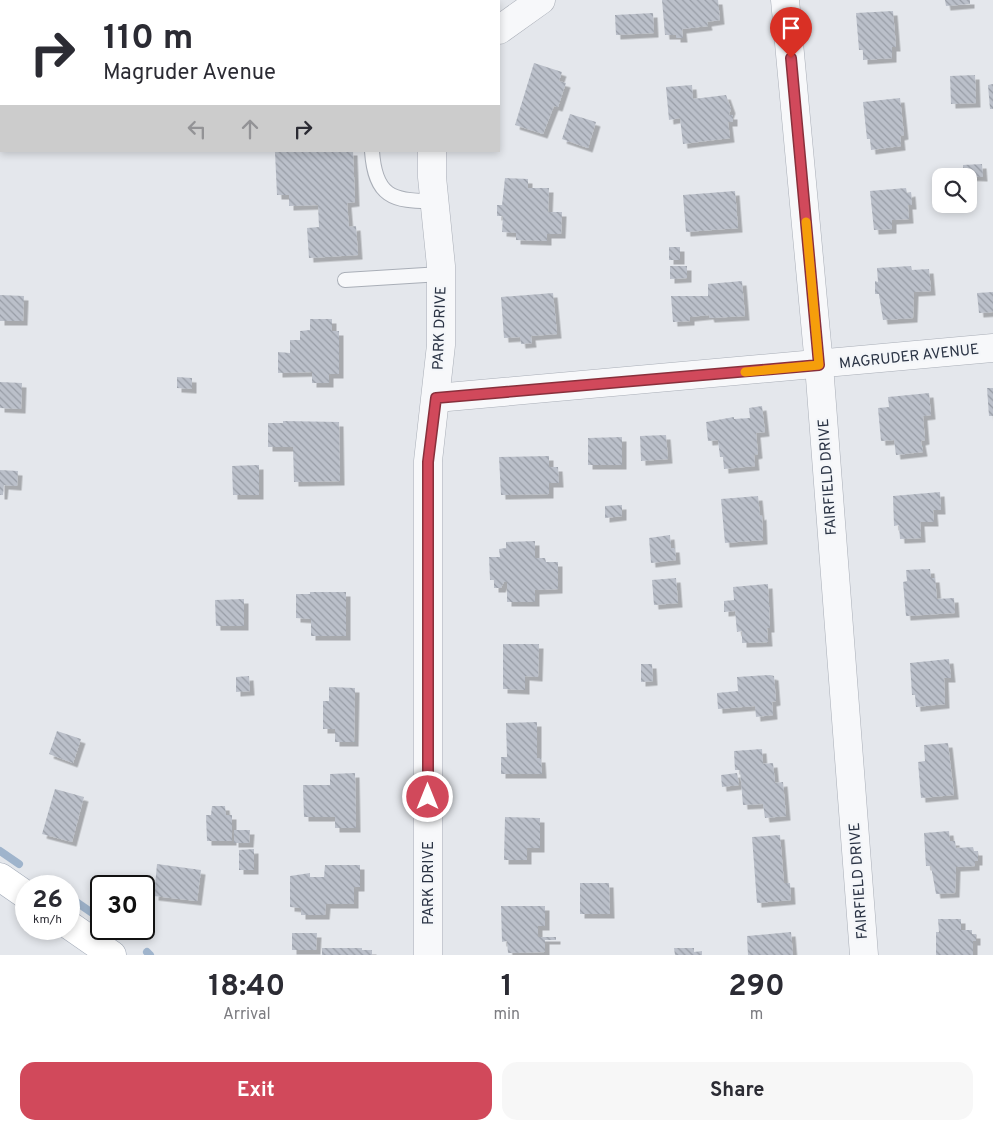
<!DOCTYPE html>
<style>
body{margin:0;font-family:Overpass,sans-serif;background:#f7f7f7;color:#2b2b33;height:100vh;display:flex;flex-direction:column;font-size:19px;white-space:nowrap}
*{box-sizing:border-box;margin:0}
p{font-size:16px;color:#7c7c81}
.icon{flex:none;width:28px;height:28px;fill:none;stroke:currentColor;stroke-width:2;stroke-linecap:round;stroke-linejoin:round}
.map{position:relative;height:955px;overflow:hidden}
.drawer{display:flex;flex-direction:column;background:#fff;flex:1}
.drawer>*{flex:none}
.hud{position:absolute;left:0px;top:0px;width:500px;height:152px;box-shadow:0 2px 8px #0003;background:#fff;color:#2b2b33;overflow:hidden}
.buttons{position:absolute;left:932px;top:168px;display:grid;gap:10px}
.buttons a{display:grid;place-items:center;width:45px;height:45px;border-radius:10px;background:#fff;box-shadow:0 2px 8px #0003;font-size:25px}
.speed{position:absolute;left:15px;top:875px;display:flex;gap:10px;font-size:25px;font-weight:700;text-align:center}
.speed>*{display:grid;place-content:center;width:65px;height:65px;border-radius:50%;background:#fff;box-shadow:0 2px 8px #0003;line-height:1}
.speed small{font-size:12px;font-weight:400}
.speed .limit{border:2px solid #111;border-radius:8px;background:#fff;color:#111}
.pin{position:absolute;display:grid;place-items:center;width:42px;height:42px;color:#fff;margin:-51px -21px;border-radius:50% 50% 50% 0;rotate:-45deg;box-shadow:0 0 5px #0007}
.pin .icon{rotate:45deg}
.me{position:absolute;width:55px;margin:-28px;rotate:0deg;stroke-linejoin:round;filter:drop-shadow(0 0 4px #0008)}
.turn{display:flex;align-items:center;gap:18px;height:105px;padding:0 20px;font-size:22px}
.turn .icon{width:65px;height:65px;stroke-width:2.5}
.turn b{display:block;font-size:35px;line-height:42px}
.lanes{display:flex;align-items:center;height:48px;padding:0 20px;background:#0003;justify-content:center;gap:25px;direction:ltr}
.lanes .off{opacity:.35}
.eta{display:flex;justify-content:space-evenly;align-items:center;height:85px;text-align:center}
.eta b{font-size:30px;font-weight:700;line-height:35px}
.action{display:flex;gap:10px;margin-top:auto;padding:10px 20px}
.action a{flex:1;height:58px;border-radius:15px;background:#d1495b;color:#fff;font-size:20px;font-weight:700;line-height:58px;text-align:center}
.action a+a{background:#f7f7f7;color:#2b2b33}
.map>svg:first-child{display:block}
.lines{fill:none;stroke-linecap:round;stroke-linejoin:round}
.stream{stroke:#9fb4cc;stroke-width:8}
.building{fill:url(#building-back-hatch);filter:url(#shadow)}
.lane-casing{stroke:#a9aeb7;stroke-width:16}
.street-casing{stroke:#a9aeb7;stroke-width:29}
.primary-casing{stroke:#a3abb8;stroke-width:29}
.lane{stroke:#f7f8fa;stroke-width:14}
.street{stroke:#f7f8fa;stroke-width:28}
.primary{stroke:#fff;stroke-width:28}
.route-casing{stroke:#882f3b;stroke-width:12}
.route{stroke:#d1495b;stroke-width:9}
.slow{stroke:#f59e0b;stroke-width:9}
.labels{text-anchor:middle;stroke-width:4.5;stroke-linejoin:round;paint-order:stroke}
.street-label{font-size:15px;fill:#2b3445;stroke:#f4f6f9}
</style>
<div class="map">
<svg width="993" height="955" viewBox="0 0 993 955">
<defs>
<pattern id="building-back-hatch" width="6" height="6" patternUnits="userSpaceOnUse" patternTransform="scale(1.25)"><rect width="6" height="6" fill="#bbc0ca"/><path d="M-1 5l2 2M0 0l6 6M5-1l2 2" fill="none" stroke="#989da6"/></pattern>
<filter id="shadow"><feDropShadow dx="4.5" dy="4.5" stdDeviation="0" flood-color="#0004"/></filter>
</defs>
<rect width="100%" height="100%" fill="#e4e7ec"/>
<g class="lines">
<!-- stream -->
<g class="stream">
<path d="M 0,851 L 19,864"/>
<path d="M 43,880 L 53,886"/>
<path d="M 69,897 L 101,919"/>
<path d="M 147,952 L 150,955"/>
</g>
</g>
<!-- building -->
<g class="building">
<path d="M 662,0 L 718,0 L 720,20 L 707,22 L 708,26 L 682,29 L 683,38 L 676,38 L 676,35 L 665,35 Z"/>
<path d="M 945,0 L 970,0 L 970,4 L 946,6 Z"/>
<path d="M 893,11 L 896,47 L 892,47 L 892,58 L 863,60 L 863,50 L 859,50 L 856,13 Z"/>
<path d="M 653,13 L 654,33 L 616,35 L 615,15 Z"/>
<path d="M 534,63 L 562,72 L 559,81 L 566,83 L 558,107 L 554,106 L 543,134 L 515,125 Z"/>
<path d="M 975,75 L 976,103 L 951,104 L 950,76 Z"/>
<path d="M 993,84 L 993,109 L 990,109 L 988,85 Z"/>
<path d="M 692,85 L 693,99 L 726,95 L 731,109 L 729,115 L 733,115 L 733,122 L 728,122 L 730,138 L 683,144 L 680,118 L 669,120 L 666,87 Z"/>
<path d="M 900,98 L 904,135 L 900,136 L 901,146 L 871,150 L 870,139 L 867,139 L 863,102 Z"/>
<path d="M 570,114 L 596,122 L 588,148 L 562,139 Z"/>
<path d="M 279,151 L 353,151 L 355,202 L 347,203 L 349,227 L 356,226 L 358,255 L 309,258 L 307,228 L 319,227 L 318,205 L 289,206 L 289,195 L 277,195 L 275,152 Z"/>
<path d="M 982,164 L 983,177 L 963,176 L 963,165 Z"/>
<path d="M 505,178 L 528,179 L 528,188 L 549,188 L 548,212 L 562,212 L 561,234 L 547,234 L 547,241 L 516,240 L 516,233 L 502,232 L 503,216 L 497,216 L 497,205 L 502,205 Z"/>
<path d="M 906,188 L 907,193 L 911,192 L 912,205 L 908,205 L 909,219 L 892,220 L 892,229 L 874,230 L 870,191 Z"/>
<path d="M 735,191 L 738,228 L 686,232 L 683,195 Z"/>
<rect x="669" y="247" width="11" height="13"/>
<path d="M 670,266 L 687,266 L 687,278 L 670,279 Z"/>
<path d="M 911,266 L 912,270 L 929,269 L 931,291 L 914,292 L 913,318 L 883,320 L 879,294 L 875,294 L 875,281 L 878,282 L 877,268 Z"/>
<path d="M 742,281 L 745,316 L 710,318 L 709,315 L 690,317 L 690,321 L 673,322 L 671,296 L 708,296 L 708,284 Z"/>
<path d="M 993,292 L 993,312 L 979,313 L 977,293 Z"/>
<path d="M 553,293 L 557,334 L 531,336 L 532,343 L 521,344 L 520,337 L 504,338 L 501,297 Z"/>
<path d="M 0,295 L 24,296 L 23,321 L 0,321 Z"/>
<path d="M 310,319 L 332,319 L 332,331 L 339,331 L 339,374 L 329,374 L 329,383 L 312,383 L 312,372 L 278,373 L 278,352 L 290,353 L 290,340 L 300,340 L 300,331 L 310,330 Z"/>
<path d="M 177,377 L 192,378 L 192,389 L 177,388 Z"/>
<path d="M 0,382 L 22,383 L 21,409 L 0,408 Z"/>
<path d="M 987,388 L 993,388 L 993,416 L 989,416 Z"/>
<path d="M 929,393 L 931,415 L 923,416 L 925,440 L 921,441 L 923,452 L 896,455 L 894,440 L 881,441 L 878,408 L 889,407 L 888,397 Z"/>
<path d="M 762,406 L 765,432 L 756,433 L 758,454 L 754,455 L 755,466 L 724,469 L 723,457 L 720,457 L 718,440 L 708,441 L 706,422 L 734,417 L 734,419 L 750,418 L 749,408 Z"/>
<path d="M 283,421 L 339,422 L 340,481 L 294,482 L 293,447 L 268,447 L 268,423 L 283,423 Z"/>
<path d="M 666,435 L 668,459 L 641,461 L 640,436 Z"/>
<path d="M 622,437 L 622,465 L 588,465 L 588,438 Z"/>
<path d="M 549,456 L 549,467 L 558,467 L 559,483 L 549,483 L 549,494 L 501,495 L 499,457 Z"/>
<path d="M 259,465 L 259,495 L 233,495 L 232,466 Z"/>
<path d="M 0,470 L 18,471 L 17,486 L 4,485 L 3,495 L 0,495 Z"/>
<path d="M 940,492 L 941,510 L 933,510 L 934,522 L 920,522 L 921,538 L 900,539 L 899,525 L 894,526 L 893,496 Z"/>
<path d="M 758,496 L 760,516 L 762,515 L 763,540 L 725,543 L 721,499 Z"/>
<path d="M 622,505 L 622,516 L 605,518 L 605,506 Z"/>
<path d="M 670,535 L 671,548 L 675,548 L 676,560 L 651,563 L 649,538 Z"/>
<path d="M 535,541 L 535,558 L 545,558 L 546,562 L 558,562 L 558,589 L 535,590 L 535,602 L 507,602 L 507,582 L 504,582 L 501,588 L 494,588 L 494,580 L 490,580 L 489,557 L 500,557 L 499,549 L 506,548 L 506,542 Z"/>
<path d="M 930,569 L 931,578 L 935,578 L 937,599 L 954,598 L 955,613 L 906,616 L 903,582 L 907,581 L 906,570 Z"/>
<path d="M 676,578 L 678,603 L 654,605 L 652,580 Z"/>
<path d="M 768,584 L 770,628 L 767,628 L 768,642 L 742,643 L 742,631 L 737,632 L 735,611 L 724,612 L 724,601 L 734,600 L 733,587 Z"/>
<path d="M 310,592 L 346,592 L 346,636 L 311,636 L 311,619 L 296,618 L 296,594 L 310,594 Z"/>
<path d="M 244,599 L 244,626 L 216,626 L 215,600 Z"/>
<path d="M 503,644 L 539,644 L 538,677 L 525,676 L 525,690 L 503,689 Z"/>
<path d="M 949,659 L 951,678 L 944,678 L 945,704 L 916,707 L 915,695 L 912,695 L 910,663 Z"/>
<path d="M 641,664 L 652,664 L 653,681 L 641,682 Z"/>
<path d="M 770,675 L 774,676 L 776,701 L 772,702 L 773,715 L 756,717 L 755,706 L 718,709 L 717,693 L 738,691 L 737,677 Z"/>
<path d="M 249,676 L 250,691 L 236,692 L 236,677 Z"/>
<path d="M 329,687 L 355,688 L 354,742 L 335,742 L 335,729 L 323,729 L 323,701 L 329,701 Z"/>
<path d="M 537,722 L 537,758 L 541,758 L 542,774 L 501,774 L 501,757 L 507,757 L 506,723 Z"/>
<path d="M 57,731 L 81,739 L 73,763 L 49,754 Z"/>
<path d="M 948,743 L 954,795 L 921,798 L 918,762 L 925,761 L 924,745 Z"/>
<path d="M 762,749 L 763,764 L 773,763 L 775,783 L 783,782 L 786,816 L 765,818 L 763,804 L 743,805 L 740,770 L 735,770 L 734,751 Z"/>
<path d="M 355,773 L 356,828 L 335,828 L 335,817 L 304,817 L 303,785 L 330,785 L 330,774 Z"/>
<path d="M 737,773 L 739,785 L 722,787 L 721,775 Z"/>
<path d="M 55,789 L 84,797 L 72,842 L 42,834 Z"/>
<path d="M 212,806 L 225,806 L 226,815 L 232,815 L 232,841 L 207,841 L 206,815 L 211,815 Z"/>
<path d="M 505,817 L 540,818 L 540,848 L 527,848 L 527,860 L 504,860 Z"/>
<path d="M 234,830 L 250,830 L 249,843 L 234,843 Z"/>
<path d="M 949,831 L 950,841 L 955,841 L 956,848 L 973,847 L 974,851 L 978,851 L 978,861 L 975,861 L 975,866 L 956,867 L 955,893 L 936,894 L 931,866 L 926,866 L 924,833 Z"/>
<path d="M 780,835 L 784,883 L 790,883 L 791,900 L 757,903 L 752,837 Z"/>
<path d="M 254,849 L 254,870 L 239,870 L 239,850 Z"/>
<path d="M 157,864 L 201,870 L 197,901 L 154,896 Z"/>
<path d="M 325,865 L 360,865 L 360,887 L 354,887 L 354,904 L 326,904 L 325,915 L 301,915 L 301,908 L 290,907 L 290,876 L 310,873 L 310,877 L 324,877 Z"/>
<path d="M 580,883 L 609,883 L 610,914 L 580,914 Z"/>
<path d="M 501,906 L 545,906 L 545,926 L 538,926 L 538,937 L 556,937 L 556,940 L 545,940 L 545,952 L 508,953 L 507,941 L 502,942 Z"/>
<path d="M 938,919 L 961,919 L 961,930 L 972,930 L 972,934 L 976,934 L 976,941 L 973,941 L 973,955 L 936,955 L 936,932 L 939,932 Z"/>
<path d="M 791,932 L 793,955 L 748,955 L 747,936 Z"/>
<path d="M 292,933 L 317,933 L 316,950 L 292,950 Z"/>
<path d="M 322,948 L 362,948 L 362,950 L 372,950 L 372,955 L 322,955 Z"/>
<path d="M 674,948 L 694,948 L 694,952 L 702,951 L 702,955 L 675,955 Z"/>
</g>
<g class="lines">
<!-- lane casing -->
<g class="lane-casing">
<g id="lane">
<path d="M 372,151 C 375,196 392,202 434,201"/>
<path d="M 345,280 L 441,274"/>
</g>
</g>
<!-- street casing -->
<g class="street-casing">
<g id="street">
<path d="M 308,0 L 309,1"/>
<path d="M 785,0 L 819,365 L 864,955"/>
<path d="M 499,30 L 541,0"/>
<path d="M 436,398 L 993,348"/>
<path d="M 428,955 L 428,461 L 441,345 L 441,266 L 432,177 L 432,151"/>
</g>
</g>
<!-- primary casing -->
<g class="primary-casing">
<g id="primary">
<path d="M 0,877 L 26,895"/>
<path d="M 69,925 L 112,955"/>
</g>
</g>
<!-- lane -->
<use href="#lane" class="lane"/>
<!-- street -->
<use href="#street" class="street"/>
<!-- primary -->
<use href="#primary" class="primary"/>
</g>
<g class="lines">
<!-- route casing -->
<g class="route-casing">
<path id="route" d="M 428,797 L 428,462 L 436,398 L 819,365 L 791,58"/>
</g>
<!-- route -->
<use href="#route" class="route"/>
<!-- slow -->
<path class="slow" d="M 745,372 L 819,365 L 806,222"/>
</g>
<g class="labels">
<!-- street labels -->
<g class="street-label">
<text transform="translate(439 328) rotate(-88)" y="5">PARK DRIVE</text>
<text transform="translate(909 356) rotate(-6)" y="5">MAGRUDER AVENUE</text>
<text transform="translate(827 477) rotate(-94)" y="5">FAIRFIELD DRIVE</text>
<text transform="translate(858 881) rotate(-94)" y="5">FAIRFIELD DRIVE</text>
<text transform="translate(428 883) rotate(-90)" y="5">PARK DRIVE</text>
</g>
</g>
</svg>
<div class="buttons">
<a><svg class="icon" aria-label="search" viewBox="0 0 24 24"><circle cx="10" cy="10" r="6"/><path d="M15 15l6 6"/></svg></a>
</div>
<div class="speed"><div>26<small>km/h</small></div><div class="limit">30</div></div>
<div class="pin" style="left:791px;top:58px;background:#d93025"><svg class="icon" aria-label="arrive" viewBox="0 0 24 24"><path d="M6 21V4h12l-3 4 3 4H6"/></svg></div>
<svg class="me" style="left:428px;top:797px" viewBox="-20 -20 40 40"><circle r="17" fill="#d1495b" stroke="#fff" stroke-width="3"/><path d="M0-11L8 9 0 5-8 9z" fill="#fff"/></svg>
<div class="hud">
<div class="turn"><svg class="icon" aria-label="right" viewBox="0 0 24 24"><path d="M7 20v-9h11M14 6l5 5-5 5"/></svg><div><b>110 m</b>Magruder Avenue</div></div>
<div class="lanes"><svg class="icon off" aria-label="left" viewBox="0 0 24 24"><path d="M17 20v-9H6M10 6l-5 5 5 5"/></svg><svg class="icon off" aria-label="ahead" viewBox="0 0 24 24"><path d="M12 20V5M6 11l6-6 6 6"/></svg><svg class="icon" aria-label="right" viewBox="0 0 24 24"><path d="M7 20v-9h11M14 6l5 5-5 5"/></svg></div>
</div>
</div>
<section class="drawer">
<div class="eta">
<div><b>18:40</b><p>Arrival</p></div>
<div><b>1</b><p>min</p></div>
<div><b>290</b><p>m</p></div>
</div>
<div class="action"><a>Exit</a><a>Share</a></div>
</section>
